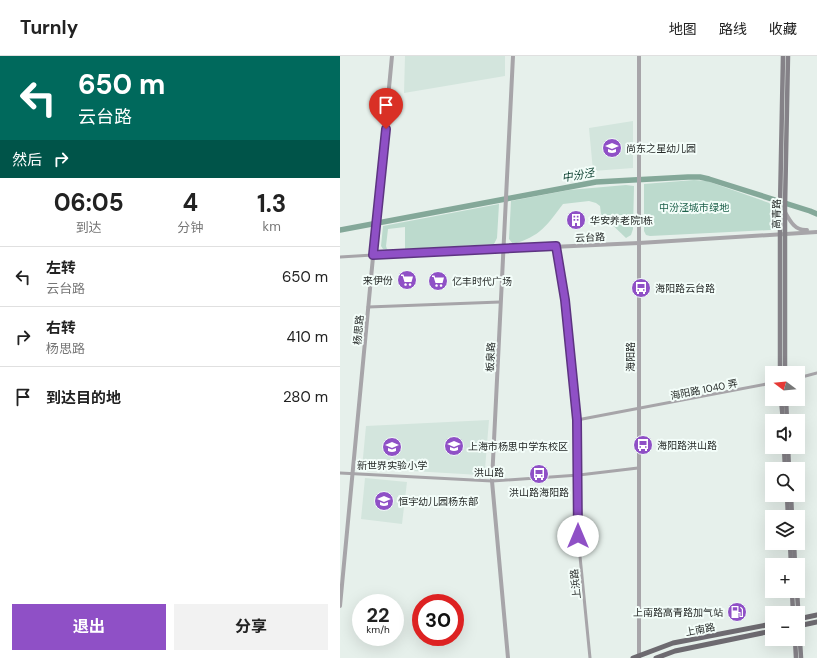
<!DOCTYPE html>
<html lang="zh">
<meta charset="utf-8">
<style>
body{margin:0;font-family:"DM Sans","Noto Sans SC",sans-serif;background:#f2f2f2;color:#222;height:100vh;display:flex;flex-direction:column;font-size:15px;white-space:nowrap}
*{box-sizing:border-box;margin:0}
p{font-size:13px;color:#767676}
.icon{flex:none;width:22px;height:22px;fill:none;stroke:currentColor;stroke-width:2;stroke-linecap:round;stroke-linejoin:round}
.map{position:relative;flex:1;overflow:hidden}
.sheet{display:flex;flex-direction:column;background:#fff;width:340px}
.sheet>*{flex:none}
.guide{background:#00695c;color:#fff;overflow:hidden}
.needle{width:26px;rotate:286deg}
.fabs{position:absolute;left:425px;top:310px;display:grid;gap:8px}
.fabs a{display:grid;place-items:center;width:40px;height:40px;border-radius:0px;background:#fff;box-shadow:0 4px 16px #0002;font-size:20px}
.speed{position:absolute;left:12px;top:538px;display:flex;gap:8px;font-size:20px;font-weight:700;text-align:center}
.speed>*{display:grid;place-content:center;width:52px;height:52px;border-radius:50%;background:#fff;box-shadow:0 4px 16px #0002;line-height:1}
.speed small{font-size:10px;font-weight:400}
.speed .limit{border:6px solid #d22;background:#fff;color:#111}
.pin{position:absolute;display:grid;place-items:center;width:34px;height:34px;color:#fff;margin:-41px -17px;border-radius:50% 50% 50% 0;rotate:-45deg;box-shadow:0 0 4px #0007}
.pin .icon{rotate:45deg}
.me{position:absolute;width:44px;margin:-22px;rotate:0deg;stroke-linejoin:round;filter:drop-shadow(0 0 3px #0008)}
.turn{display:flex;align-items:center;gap:14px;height:84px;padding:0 12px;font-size:18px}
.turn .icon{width:52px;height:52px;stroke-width:2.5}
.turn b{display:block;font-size:28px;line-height:34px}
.then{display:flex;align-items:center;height:38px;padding:0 12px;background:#0003;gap:8px;font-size:15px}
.eta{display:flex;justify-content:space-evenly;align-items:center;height:68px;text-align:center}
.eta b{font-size:24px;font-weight:700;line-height:28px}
.action{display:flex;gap:8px;margin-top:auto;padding:8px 12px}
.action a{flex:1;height:46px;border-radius:0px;background:#8f50c6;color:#fff;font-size:16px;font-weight:700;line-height:46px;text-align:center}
.action a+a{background:#f2f2f2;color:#222}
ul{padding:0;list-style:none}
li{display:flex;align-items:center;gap:12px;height:60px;padding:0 12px;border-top:1px solid #e0e0e0}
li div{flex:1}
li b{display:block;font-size:15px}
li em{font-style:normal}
header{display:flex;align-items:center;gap:24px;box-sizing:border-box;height:56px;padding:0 20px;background:#fff;border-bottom:1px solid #e0e0e0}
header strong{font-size:19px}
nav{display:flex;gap:22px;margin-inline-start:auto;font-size:14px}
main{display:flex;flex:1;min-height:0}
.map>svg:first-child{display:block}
.built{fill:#d3e5dd}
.green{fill:#bcdacd}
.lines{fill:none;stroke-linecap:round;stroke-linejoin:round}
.river{stroke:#84a899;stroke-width:5.5}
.minor{stroke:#a7a5a9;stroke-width:3}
.tertiary{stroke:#a7a5a9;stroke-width:4}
.secondary{stroke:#858288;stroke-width:4.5}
.primary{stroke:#6d6a70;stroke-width:5}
.route-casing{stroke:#5d3481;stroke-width:10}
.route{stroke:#8f50c6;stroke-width:7}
.labels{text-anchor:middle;stroke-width:4;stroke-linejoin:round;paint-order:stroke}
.poi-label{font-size:10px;fill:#252927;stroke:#f3fdf9;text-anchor:start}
.park-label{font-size:10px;fill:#1e614b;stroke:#f3fdf9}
.street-label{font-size:10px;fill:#252927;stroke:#f3fdf9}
.water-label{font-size:11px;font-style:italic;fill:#0c4030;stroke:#f3fdf9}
</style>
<header>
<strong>Turnly</strong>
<nav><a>地图</a><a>路线</a><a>收藏</a></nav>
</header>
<main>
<section class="sheet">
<div class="guide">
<div class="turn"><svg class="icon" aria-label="left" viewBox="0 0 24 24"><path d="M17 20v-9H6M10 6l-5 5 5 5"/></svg><div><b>650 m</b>云台路</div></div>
<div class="then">然后<svg class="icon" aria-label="right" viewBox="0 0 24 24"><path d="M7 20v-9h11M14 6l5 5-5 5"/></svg></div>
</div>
<div class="eta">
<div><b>06:05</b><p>到达</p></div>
<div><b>4</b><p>分钟</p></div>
<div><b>1.3</b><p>km</p></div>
</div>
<ul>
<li><svg class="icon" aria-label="left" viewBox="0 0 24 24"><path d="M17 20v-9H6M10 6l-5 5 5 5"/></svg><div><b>左转</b><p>云台路</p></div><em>650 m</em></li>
<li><svg class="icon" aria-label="right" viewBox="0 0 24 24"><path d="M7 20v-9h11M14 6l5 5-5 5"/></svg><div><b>右转</b><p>杨思路</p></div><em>410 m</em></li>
<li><svg class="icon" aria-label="arrive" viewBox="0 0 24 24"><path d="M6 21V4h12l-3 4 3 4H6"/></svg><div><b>到达目的地</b></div><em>280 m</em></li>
</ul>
<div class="action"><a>退出</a><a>分享</a></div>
</section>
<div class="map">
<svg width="477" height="602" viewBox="0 0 477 602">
<rect width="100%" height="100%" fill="#e6f0eb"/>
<!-- built -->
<g class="built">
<path d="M 65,0 L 165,0 L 165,20 L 64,37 Z"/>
<path d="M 293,65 L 293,112 L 253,115 L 249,72 Z"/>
<path d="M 149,364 L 145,413 L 144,417 L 140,419 L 22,412 L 26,370 Z"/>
<path d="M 25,422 L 67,426 L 62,468 L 21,463 Z"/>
</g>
<!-- green -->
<g class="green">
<path d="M 354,124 L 367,125 L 435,149 L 434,170 L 431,174 L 310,180 L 306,179 L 304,175 L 304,128 Z"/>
<path d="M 286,129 L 294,130 L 293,173 L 291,179 L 286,182 L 261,158 L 260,150 L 256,147 L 249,145 L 223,148 C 206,170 201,180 173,188 L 169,183 L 171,145 L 229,134 Z"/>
<path d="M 159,148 L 157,182 L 154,188 L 65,193 L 65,171 L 48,173 L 46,190 L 47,193 L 50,194 L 43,193 L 41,190 L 43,170 Z"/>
</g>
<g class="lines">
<!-- river -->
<path class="river" d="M 0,174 L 256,126 L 348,121 L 360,121 L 369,123 L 470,155 L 477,158"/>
<!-- minor -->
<g class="minor">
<path d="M 216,190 L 225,244 L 237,364 L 238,480 L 250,602"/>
<path d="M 0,201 L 33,199"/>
<path d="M 28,251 L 160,246"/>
<path d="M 458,322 L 477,317"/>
<path d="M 237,364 L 432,327"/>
<path d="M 0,417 L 152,425 L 239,419 L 298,412"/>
</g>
<!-- tertiary -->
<g class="tertiary">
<path d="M 445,156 C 450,165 455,175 467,174"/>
<path d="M 33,199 L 299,187 L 477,176"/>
<path d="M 0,550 L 52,0"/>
<path d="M 168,602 L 152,425 L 173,0"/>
<path d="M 299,602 L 299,0"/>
</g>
<!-- secondary -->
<g class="secondary">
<path d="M 440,317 L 440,150 L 443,0"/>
<path d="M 445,317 L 445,151 L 448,0"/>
<path d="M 441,343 L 443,365"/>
<path d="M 446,343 L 447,365"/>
<path d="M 444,391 L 445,413"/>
<path d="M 448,391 L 449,413"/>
<path d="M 447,439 L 448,461"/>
<path d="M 451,439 L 452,461"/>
<path d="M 450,487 L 451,509"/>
<path d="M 454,487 L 455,509"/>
<path d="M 452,535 L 453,557"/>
<path d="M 457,535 L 461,602"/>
<path d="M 455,583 L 456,602"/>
</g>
<!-- primary -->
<g class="primary">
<path d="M 458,563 L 477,559"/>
<path d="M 458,570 L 477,566"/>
<path d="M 293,602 L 333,587 L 432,568"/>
<path d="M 316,602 L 335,595 L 432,575"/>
</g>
</g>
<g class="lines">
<!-- route casing -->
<g class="route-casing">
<path id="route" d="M 46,73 L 33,199 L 216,190 L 225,244 L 237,364 L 238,480"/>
</g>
<!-- route -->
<use href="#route" class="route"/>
</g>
<!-- icons -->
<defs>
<g id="school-disc" transform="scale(1)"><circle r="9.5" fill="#8f50c6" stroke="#f3fdf9"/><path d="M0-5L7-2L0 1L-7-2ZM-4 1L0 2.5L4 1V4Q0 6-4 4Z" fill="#fff"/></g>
<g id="building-disc" transform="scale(1)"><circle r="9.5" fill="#8f50c6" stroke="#f3fdf9"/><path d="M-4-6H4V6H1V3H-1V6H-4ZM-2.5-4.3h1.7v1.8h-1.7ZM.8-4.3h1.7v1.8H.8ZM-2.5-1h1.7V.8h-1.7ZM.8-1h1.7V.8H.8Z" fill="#fff"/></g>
<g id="supermarket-disc" transform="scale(1)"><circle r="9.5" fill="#8f50c6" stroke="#f3fdf9"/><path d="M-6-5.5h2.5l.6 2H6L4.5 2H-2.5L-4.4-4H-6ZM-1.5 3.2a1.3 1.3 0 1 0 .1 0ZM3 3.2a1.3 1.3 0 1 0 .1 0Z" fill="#fff"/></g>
<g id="bus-disc" transform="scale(1)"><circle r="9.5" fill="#8f50c6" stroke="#f3fdf9"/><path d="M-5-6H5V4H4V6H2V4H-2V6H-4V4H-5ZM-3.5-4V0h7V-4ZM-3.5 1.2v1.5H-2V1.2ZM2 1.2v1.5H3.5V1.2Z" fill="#fff"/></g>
<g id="fuel-disc" transform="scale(1)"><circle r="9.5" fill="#8f50c6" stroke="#f3fdf9"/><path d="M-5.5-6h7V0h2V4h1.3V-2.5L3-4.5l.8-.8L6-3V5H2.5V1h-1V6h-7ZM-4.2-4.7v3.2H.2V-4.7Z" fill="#fff"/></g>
</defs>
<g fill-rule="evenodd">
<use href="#school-disc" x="272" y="92"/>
<use href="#building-disc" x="236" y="164"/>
<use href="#supermarket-disc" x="67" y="224"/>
<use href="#supermarket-disc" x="98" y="225"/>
<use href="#bus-disc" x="301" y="232"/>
<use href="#bus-disc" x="303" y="389"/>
<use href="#school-disc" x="114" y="390"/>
<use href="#school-disc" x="52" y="391"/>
<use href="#bus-disc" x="199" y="418"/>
<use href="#school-disc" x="44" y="445"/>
<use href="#fuel-disc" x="397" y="556"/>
</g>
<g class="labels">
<!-- poi labels -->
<g class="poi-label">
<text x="286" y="96">尚东之星幼儿园</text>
<text x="250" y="168">华安养老院1栋</text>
<text x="53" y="228" text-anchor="end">来伊份</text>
<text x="112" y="229">亿丰时代广场</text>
<text x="315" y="236">海阳路云台路</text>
<text x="317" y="393">海阳路洪山路</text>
<text x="128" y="394">上海市杨思中学东校区</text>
<text x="52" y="413" text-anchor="middle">新世界实验小学</text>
<text x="199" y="440" text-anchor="middle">洪山路海阳路</text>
<text x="58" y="449">恒宇幼儿园杨东部</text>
<text x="383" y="560" text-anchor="end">上南路高青路加气站</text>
</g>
<!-- park labels -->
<g class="park-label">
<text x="354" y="155">中汾泾城市绿地</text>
</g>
<!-- street labels -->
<g class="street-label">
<text transform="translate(436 158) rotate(-89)" y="4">高青路</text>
<text transform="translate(250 181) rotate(-3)" y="4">云台路</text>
<text transform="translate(18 274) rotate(-85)" y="4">杨思路</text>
<text transform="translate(150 301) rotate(-87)" y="4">板泉路</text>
<text transform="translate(290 301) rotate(-90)" y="4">海阳路</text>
<text transform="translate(364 333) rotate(-11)" y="4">海阳路 1040 弄</text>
<text x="149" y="420">洪山路</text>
<text transform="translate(235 528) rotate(-96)" y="4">上浜路</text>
<text transform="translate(360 573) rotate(-11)" y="4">上南路</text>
</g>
<!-- water labels -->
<g class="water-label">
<text transform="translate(238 119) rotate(-10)" y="4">中汾泾</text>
</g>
</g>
</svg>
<div class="fabs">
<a><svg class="needle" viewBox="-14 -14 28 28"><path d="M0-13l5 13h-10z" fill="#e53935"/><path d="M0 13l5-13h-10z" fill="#767676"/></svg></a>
<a><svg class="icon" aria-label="sound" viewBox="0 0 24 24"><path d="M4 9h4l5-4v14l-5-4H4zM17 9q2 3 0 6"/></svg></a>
<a><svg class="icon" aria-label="search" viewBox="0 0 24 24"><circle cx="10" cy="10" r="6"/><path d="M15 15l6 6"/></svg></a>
<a><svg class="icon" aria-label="layers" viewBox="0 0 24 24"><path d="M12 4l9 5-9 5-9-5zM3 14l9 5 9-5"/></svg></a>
<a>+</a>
<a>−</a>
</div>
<div class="speed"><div>22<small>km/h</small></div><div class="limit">30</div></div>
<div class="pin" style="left:46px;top:73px;background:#d93025"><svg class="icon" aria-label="arrive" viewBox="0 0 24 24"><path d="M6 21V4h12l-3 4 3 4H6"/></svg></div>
<svg class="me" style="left:238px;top:480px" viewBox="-20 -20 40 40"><circle r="19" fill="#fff"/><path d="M0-13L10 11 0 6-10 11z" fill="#8f50c6"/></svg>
</div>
</main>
